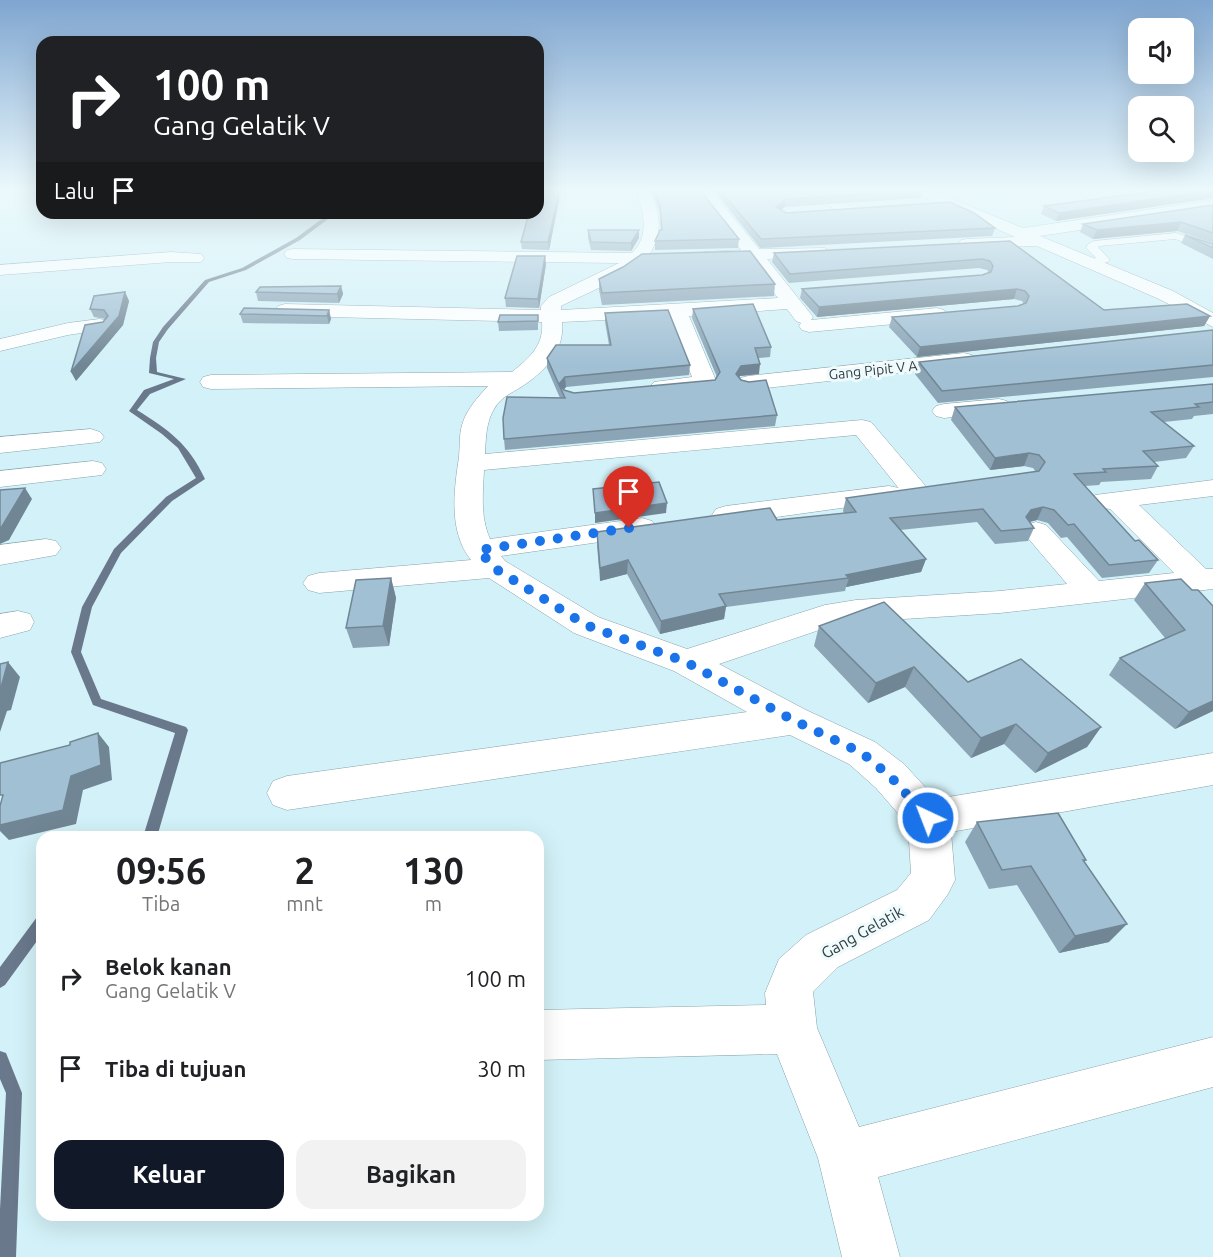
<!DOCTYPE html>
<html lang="id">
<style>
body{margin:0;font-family:Ubuntu,sans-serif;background:#f2f2f2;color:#202124;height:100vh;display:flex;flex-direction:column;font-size:22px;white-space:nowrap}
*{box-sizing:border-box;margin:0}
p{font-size:20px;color:#757577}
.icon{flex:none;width:33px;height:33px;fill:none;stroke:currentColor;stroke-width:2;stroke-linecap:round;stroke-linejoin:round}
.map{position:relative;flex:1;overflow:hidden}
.panel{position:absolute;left:36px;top:831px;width:508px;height:390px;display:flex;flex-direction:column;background:#fff;border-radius:18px;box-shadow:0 6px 24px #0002}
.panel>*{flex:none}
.guide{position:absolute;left:36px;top:36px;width:508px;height:183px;border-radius:18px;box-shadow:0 6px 24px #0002;background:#202124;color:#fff;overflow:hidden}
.buttons{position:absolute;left:1128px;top:18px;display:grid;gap:12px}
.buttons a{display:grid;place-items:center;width:66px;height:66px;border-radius:12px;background:#fff;box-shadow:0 6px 24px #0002;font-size:30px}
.pin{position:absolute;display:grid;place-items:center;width:51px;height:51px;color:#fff;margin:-62px -26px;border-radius:50% 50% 50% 0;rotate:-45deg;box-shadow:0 0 6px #0007}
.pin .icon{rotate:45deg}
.me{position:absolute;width:66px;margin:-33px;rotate:317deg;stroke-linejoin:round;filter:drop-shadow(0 0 4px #0008)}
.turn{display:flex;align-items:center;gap:21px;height:126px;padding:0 18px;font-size:27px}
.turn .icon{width:78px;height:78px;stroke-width:2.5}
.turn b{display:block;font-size:42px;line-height:51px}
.then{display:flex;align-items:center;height:57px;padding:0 18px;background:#0003;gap:12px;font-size:22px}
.eta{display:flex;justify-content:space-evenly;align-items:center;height:102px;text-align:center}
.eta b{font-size:36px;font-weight:600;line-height:42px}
.cta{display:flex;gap:12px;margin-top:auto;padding:12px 18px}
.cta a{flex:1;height:69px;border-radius:18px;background:#111827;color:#fff;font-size:24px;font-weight:600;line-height:69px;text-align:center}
.cta a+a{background:#f2f2f2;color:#202124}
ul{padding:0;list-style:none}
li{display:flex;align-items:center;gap:18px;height:90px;padding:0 18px}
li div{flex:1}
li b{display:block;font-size:22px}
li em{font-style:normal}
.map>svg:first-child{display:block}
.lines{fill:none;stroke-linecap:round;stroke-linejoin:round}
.stream{fill:#69788b;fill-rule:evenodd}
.lane-casing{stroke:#87a3aa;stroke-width:1}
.street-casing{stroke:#87a3aa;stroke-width:1}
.lane{fill:#fff;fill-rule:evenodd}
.street{fill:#fff;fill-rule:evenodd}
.wall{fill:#8ba5b6}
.shaded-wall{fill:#718694}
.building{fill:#a2c0d4;stroke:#718694;stroke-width:1.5}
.route{stroke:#1a73e8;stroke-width:10;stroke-dasharray:0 18}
.labels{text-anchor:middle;stroke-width:6;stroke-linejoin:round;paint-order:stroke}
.far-street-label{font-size:14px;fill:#303c3f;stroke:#effafd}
.street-label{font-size:16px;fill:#303c3f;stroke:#effafd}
</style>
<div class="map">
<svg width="1213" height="1257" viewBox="0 0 1213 1257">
<rect width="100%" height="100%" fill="#d3f1f8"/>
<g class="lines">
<!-- stream -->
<g class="stream">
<path d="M 330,213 L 336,213 L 300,240 L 246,270 L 209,282 L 168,329 L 159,342 L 156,358 L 157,372 L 186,379 L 150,394 L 137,410 C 170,431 188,443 205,479 L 172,501 L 121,553 L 92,607 L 81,652 L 101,699 L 186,727 L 188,730 L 157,837 L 143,837 L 175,733 L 93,705 L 71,652 L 82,607 L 114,549 L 166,497 L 196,478 L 178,448 L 162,434 L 129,411 L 144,390 L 174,379 L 149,373 L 150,358 L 153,342 L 163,327 L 205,280 L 242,268 L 296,238 Z"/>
<path d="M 42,915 L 42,934 L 5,985 L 0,988 L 0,967 L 37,917 Z"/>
<path d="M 0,1051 L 6,1053 L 22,1093 L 16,1257 L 0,1257 L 0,1209 L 6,1093 L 0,1079 Z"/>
</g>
<!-- lane casing -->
<g class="lane-casing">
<path id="lane" d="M 1176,233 L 1213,245 L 1213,252 L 1175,239 L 1100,246 L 1098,247 L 1110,260 L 1108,262 L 1091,266 L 1085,263 L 1096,258 L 1086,248 L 1088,244 L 1094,241 Z"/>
</g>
<!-- street casing -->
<g class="street-casing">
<g id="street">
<path d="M 635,189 L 649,189 C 660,213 664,231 649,255 L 651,258 L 622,277 L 567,303 L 561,306 L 561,310 L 778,298 L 749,260 L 709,261 L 703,260 L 700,256 L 703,252 L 741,250 L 696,189 L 710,189 L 759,249 L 825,248 L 828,252 L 825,256 L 819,257 L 767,259 L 810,313 L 813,317 L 811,320 L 937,308 L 944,310 L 947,314 L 944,318 L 937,320 L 809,332 L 802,330 L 799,326 L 801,323 L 796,321 L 787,309 L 689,316 L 717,383 L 714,388 C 696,392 672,396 654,392 L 650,387 L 654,382 L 692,377 L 669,317 L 562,322 C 565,348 547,369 527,383 C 515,392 502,395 494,409 C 486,423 486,437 485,454 L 862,420 L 871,422 L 929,490 L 925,496 L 915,498 L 905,496 L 856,435 L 484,470 C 483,494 480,516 490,539 L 642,518 L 652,521 L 656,527 L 652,533 L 642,536 L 501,556 L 505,561 L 598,617 L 687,649 L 825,605 L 856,600 L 1000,591 L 1067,584 L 1022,531 L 1026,525 L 1036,522 L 1046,525 L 1099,581 L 1174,573 L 1110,509 L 1095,507 L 1091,501 L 1095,495 L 1213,480 L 1213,496 L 1139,505 L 1206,569 L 1213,569 L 1213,589 L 1000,613 L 856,622 L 828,627 L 719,664 L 806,710 L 875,742 L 904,764 L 936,799 L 1213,753 L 1213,785 L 951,832 L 955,880 L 948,894 L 929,920 L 838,967 L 813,992 L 817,1028 L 859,1127 L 1213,1037 L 1213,1087 L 878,1177 L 900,1257 L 842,1257 L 818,1158 L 777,1054 L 538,1060 L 538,1010 L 766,1005 L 765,993 L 779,959 L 806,935 L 897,890 L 911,873 L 908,825 L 876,788 L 849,764 L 790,735 L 287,810 L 273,805 L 267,793 L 273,781 L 287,776 L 747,712 L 674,671 L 574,633 L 489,578 L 319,593 L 308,590 L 303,583 L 308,576 L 319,573 L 471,560 C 448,531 454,490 459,457 C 460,447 459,435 462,425 C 466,410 478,397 488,386 L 211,389 L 203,387 L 200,382 L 203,377 L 211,375 L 512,372 C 529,358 544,346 542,322 L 285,316 L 278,314 L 275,310 L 278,306 L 285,304 L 541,310 L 541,306 L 549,297 L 619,263 L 293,259 L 287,258 L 284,254 L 287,250 L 293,249 L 632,253 C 651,234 643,210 635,189 Z"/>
<path d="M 909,189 L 928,189 L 1023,228 L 1213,200 L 1213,210 L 1040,236 L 1173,291 L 1213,313 L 1213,327 L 1159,299 L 1037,246 L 961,248 L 958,244 L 961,240 L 967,239 L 1015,237 L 911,192 Z"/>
<path d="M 827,191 L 851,207 L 853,210 L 851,213 L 839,213 L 823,201 L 795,202 L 787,197 L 795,192 Z"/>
<path d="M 171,252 L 201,254 L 204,258 L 201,262 L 171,262 L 0,275 L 0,265 Z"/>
<path d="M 100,319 L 107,321 L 110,325 L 107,329 L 68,335 L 0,351 L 0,339 L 68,323 Z"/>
<path d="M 964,353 L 972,355 L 975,360 L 972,365 L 748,390 L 740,388 L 737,383 L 740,378 L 748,376 Z"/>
<path d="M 999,399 L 1007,401 L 1011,406 L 1007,411 L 944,418 L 936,416 L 932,411 L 936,406 L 944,404 Z"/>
<path d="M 91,429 L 100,432 L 104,437 L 100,442 L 0,453 L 0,437 Z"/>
<path d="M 93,461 L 102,463 L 106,469 L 102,475 L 0,487 L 0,471 Z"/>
<path d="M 889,486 L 899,488 L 903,494 L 899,500 L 726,524 L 716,521 L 712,515 L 716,509 L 726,506 Z"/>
<path d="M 46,539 L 56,541 L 61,548 L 56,555 L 0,565 L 0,545 Z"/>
<path d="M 18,611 L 30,614 L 34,622 L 30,630 L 0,638 L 0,614 Z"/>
</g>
</g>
<!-- lane -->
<use href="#lane" class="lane"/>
<!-- street -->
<use href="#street" class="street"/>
</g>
<!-- wall -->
<g class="wall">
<path d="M 651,189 L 699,189 L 739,239 L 738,248 L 655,250 L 655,241 L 661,230 L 660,213 Z"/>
<path d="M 713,189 L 918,189 L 922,191 L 920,198 L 785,207 L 781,210 L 786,213 L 995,228 L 992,236 L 760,248 Z"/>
<path d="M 1155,189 L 1213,189 L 1213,198 L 1056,221 L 1041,214 L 1044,206 L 1160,190 Z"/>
<path d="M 559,193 L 559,200 L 549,250 L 522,249 L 521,242 Z"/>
<path d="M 1213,205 L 1213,243 L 1177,231 L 1093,239 L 1080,232 L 1083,224 Z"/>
<path d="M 588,230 L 639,238 L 631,251 L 591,250 L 588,238 Z"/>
<path d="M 1185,235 L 1213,244 L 1213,259 L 1181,243 Z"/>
<path d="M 1010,241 L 1104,310 L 1210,316 L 1204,326 L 917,357 L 889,327 L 892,317 L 1018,306 L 1024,304 L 1022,301 L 1014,299 L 817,317 L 800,298 L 802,289 L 982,275 L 989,273 L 987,270 L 979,268 L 789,283 L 772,262 L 774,253 Z"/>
<path d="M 546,264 L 539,308 L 506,307 L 505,298 Z"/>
<path d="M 599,279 L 775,284 L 774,296 L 602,305 L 599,290 Z"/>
<path d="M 341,286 L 343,294 L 339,303 L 258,301 L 256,292 Z"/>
<path d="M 125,292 L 129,301 L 123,325 L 76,381 L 103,322 L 106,319 L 94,317 L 90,309 Z"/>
<path d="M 693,309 L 771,347 L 770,357 L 759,358 L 759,374 L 740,376 L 739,377 L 777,415 L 775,426 L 505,450 L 504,439 L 560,398 L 547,368 L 547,358 L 609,345 L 605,322 L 605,313 L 690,365 L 689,375 L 566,387 L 563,390 L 574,393 L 715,380 L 717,377 L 692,318 Z"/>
<path d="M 329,310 L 331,319 L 329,324 L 243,323 L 240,314 Z"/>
<path d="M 538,315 L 538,330 L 499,331 L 498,322 Z"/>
<path d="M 1213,330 L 1213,377 L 938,403 L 915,374 L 919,362 Z"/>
<path d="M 1213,384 L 1213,414 L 1194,416 L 1192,419 L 1164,422 L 1194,446 L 1186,458 L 1154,462 L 1158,466 L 1151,479 L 1101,482 L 1099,485 L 1085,486 L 1135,541 L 1158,560 L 1149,573 L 1102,578 L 1067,537 L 1061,538 L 1048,523 L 1037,520 L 1030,522 L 1034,528 L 1028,541 L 995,544 L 977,522 L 900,530 L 926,559 L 921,572 L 846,587 L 845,591 L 726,607 L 724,619 L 660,634 L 627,574 L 600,581 L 597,545 L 597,532 L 777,520 L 844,513 L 843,511 L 846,498 L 1036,472 L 1033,468 L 1024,466 L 990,470 L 951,420 L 955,407 Z"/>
<path d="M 391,578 L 396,598 L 389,646 L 353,648 L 346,628 Z"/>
<path d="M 1145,583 L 1192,590 L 1213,606 L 1213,711 L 1175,729 L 1109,675 L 1120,658 L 1165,638 L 1134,600 Z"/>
<path d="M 819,626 L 968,682 L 1101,727 L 1087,747 L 1035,773 L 1004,744 L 971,758 L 905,687 L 868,703 L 814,646 Z"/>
<path d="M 977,822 L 1086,860 L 1084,862 L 1109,942 L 1059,953 L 1017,885 L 989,889 L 965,842 Z"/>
</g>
<!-- shaded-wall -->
<g class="shaded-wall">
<path d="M 1213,190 L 1213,198 L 1056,221 L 1059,213 Z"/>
<path d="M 559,193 L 559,200 L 549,250 L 548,242 Z"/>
<path d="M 786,199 L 785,207 L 775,215 L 776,207 Z"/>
<path d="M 1181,222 L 1177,231 L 1093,239 L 1097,230 Z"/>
<path d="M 639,230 L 639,238 L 631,251 L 631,243 Z"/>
<path d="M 545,256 L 546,264 L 539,308 L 538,299 Z"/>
<path d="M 341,286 L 343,294 L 339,303 L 337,294 Z"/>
<path d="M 1017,289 L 1014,299 L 817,317 L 819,307 Z"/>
<path d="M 125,292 L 129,301 L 123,325 L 76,381 L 71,372 Z"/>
<path d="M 329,310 L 331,319 L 329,324 L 327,316 Z"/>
<path d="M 1210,316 L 1204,326 L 917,357 L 920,347 Z"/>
<path d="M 760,364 L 759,374 L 740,376 L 735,384 L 736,374 L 741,366 Z"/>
<path d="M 565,377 L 566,387 L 562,392 L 559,384 Z"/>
<path d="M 1029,453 L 1024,466 L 990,470 L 995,458 Z"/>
<path d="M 25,488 L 32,499 L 9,540 L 0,544 L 0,529 Z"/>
<path d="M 667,503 L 666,513 L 595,523 L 595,513 Z"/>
<path d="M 1043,507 L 1037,520 L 1025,523 L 1020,530 L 1026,517 L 1031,510 Z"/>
<path d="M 926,559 L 921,572 L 846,587 L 849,578 L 846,575 Z"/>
<path d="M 628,560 L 627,574 L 600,581 L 600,568 Z"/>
<path d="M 391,578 L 396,598 L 389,646 L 383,626 Z"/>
<path d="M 726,606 L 724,619 L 660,634 L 661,621 Z"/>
<path d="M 8,662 L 20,677 L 11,710 L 7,711 L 0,732 L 0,691 Z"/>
<path d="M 914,667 L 905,687 L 868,703 L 876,683 Z"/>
<path d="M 1213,701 L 1213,711 L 1175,729 L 1189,712 Z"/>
<path d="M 1016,724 L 1004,744 L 971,758 L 981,738 Z"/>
<path d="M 1101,727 L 1087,747 L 1035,773 L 1048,753 Z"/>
<path d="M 98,733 L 109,747 L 112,780 L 83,790 L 76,824 L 9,840 L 0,831 L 0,825 Z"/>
<path d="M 1127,924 L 1109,942 L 1059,953 L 1075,936 Z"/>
</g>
<!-- building -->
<g class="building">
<path d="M 538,189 L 559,193 L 548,242 L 521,242 L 529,213 L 538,213 Z"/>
<path d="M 654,189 L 699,189 L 739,239 L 655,241 L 660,230 L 662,230 L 660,205 Z"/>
<path d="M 719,189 L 918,189 L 922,191 L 786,199 L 776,207 L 786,213 L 950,202 L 974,213 L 995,228 L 761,239 Z"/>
<path d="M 1173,189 L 1213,189 L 1213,190 L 1059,213 L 1044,206 Z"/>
<path d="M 1213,205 L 1213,233 L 1181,222 L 1097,230 L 1083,224 Z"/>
<path d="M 588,230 L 639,230 L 631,243 L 591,242 Z"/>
<path d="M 1185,235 L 1213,244 L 1213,248 Z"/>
<path d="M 1010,241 L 1104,310 L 1187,304 L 1210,316 L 920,347 L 892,317 L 1018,306 L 1026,303 L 1029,296 L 1025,291 L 1017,289 L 819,307 L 802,289 L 982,275 L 991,272 L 993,266 L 990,261 L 982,259 L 790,274 L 774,253 Z"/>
<path d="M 750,251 L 775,284 L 602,293 L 599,279 L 623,267 L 642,254 Z"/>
<path d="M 517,256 L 545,256 L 538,299 L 505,298 Z"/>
<path d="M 341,286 L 337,294 L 256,292 L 260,287 Z"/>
<path d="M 125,292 L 119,316 L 71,372 L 85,325 L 103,322 L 108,316 L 104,310 L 90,309 L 94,296 Z"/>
<path d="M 753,304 L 771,347 L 755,348 L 760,364 L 741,366 L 736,374 L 741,380 L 749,382 L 766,380 L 777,415 L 504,439 L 503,418 L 507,397 L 565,398 L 547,358 L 556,345 L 611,345 L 605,313 L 668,310 L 690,365 L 565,377 L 559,384 L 564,390 L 574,393 L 715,380 L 720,372 L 693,309 Z"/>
<path d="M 244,308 L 329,310 L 327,316 L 240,314 Z"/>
<path d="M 500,315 L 538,315 L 538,321 L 498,322 Z"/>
<path d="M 1213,330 L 1213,365 L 942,391 L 919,362 Z"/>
<path d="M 1213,384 L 1213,402 L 1195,404 L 1199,407 L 1151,412 L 1194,446 L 1143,451 L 1158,466 L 1103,469 L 1106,472 L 1074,474 L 1135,541 L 1139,540 L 1158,560 L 1109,565 L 1074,524 L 1068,525 L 1054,510 L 1043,507 L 1031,510 L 1026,517 L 1034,528 L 1001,531 L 983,509 L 890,518 L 926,559 L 846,575 L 849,578 L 719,594 L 726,606 L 661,621 L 628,560 L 600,568 L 597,532 L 770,508 L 777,520 L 856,512 L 846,498 L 1039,471 L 1045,462 L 1039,455 L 1029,453 L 995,458 L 955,407 Z"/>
<path d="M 659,482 L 667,503 L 595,513 L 593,489 Z"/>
<path d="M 25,488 L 1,528 L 0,529 L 0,490 Z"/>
<path d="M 391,578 L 383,626 L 346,628 L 356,580 Z"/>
<path d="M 1181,579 L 1192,590 L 1198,590 L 1213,606 L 1213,701 L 1189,712 L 1120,658 L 1185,630 L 1145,583 Z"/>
<path d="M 884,602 L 968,682 L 1021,659 L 1101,727 L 1048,753 L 1016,724 L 981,738 L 914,667 L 876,683 L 819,626 Z"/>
<path d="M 8,662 L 0,691 L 0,664 Z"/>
<path d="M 98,733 L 101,765 L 71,776 L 63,810 L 0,825 L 0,806 L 3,795 L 0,795 L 0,763 L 70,745 L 70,742 Z"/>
<path d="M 1058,813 L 1086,860 L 1083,860 L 1127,924 L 1075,936 L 1031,866 L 1002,870 L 977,822 Z"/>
</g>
<!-- sky -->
<linearGradient id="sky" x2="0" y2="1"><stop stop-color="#7fa6d0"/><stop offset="0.52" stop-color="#ebf9fc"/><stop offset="1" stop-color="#ebf9fc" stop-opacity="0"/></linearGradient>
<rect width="1213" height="365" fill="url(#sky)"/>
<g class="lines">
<!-- route -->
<path class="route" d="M 629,528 L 479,550 L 494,568 L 586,625 L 686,662 L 793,720 L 862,753 L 890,776 L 928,818"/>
</g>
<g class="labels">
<!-- far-street labels -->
<g class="far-street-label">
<text transform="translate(873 370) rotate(-6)" y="5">Gang Pipit V A</text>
</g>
<!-- street labels -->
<g class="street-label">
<text transform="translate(862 932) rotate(-29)" y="6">Gang Gelatik</text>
</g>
</g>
</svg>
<div class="buttons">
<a><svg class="icon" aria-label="sound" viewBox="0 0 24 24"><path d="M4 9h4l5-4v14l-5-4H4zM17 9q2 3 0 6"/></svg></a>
<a><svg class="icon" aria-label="search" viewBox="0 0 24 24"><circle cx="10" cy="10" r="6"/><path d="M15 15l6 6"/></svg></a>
</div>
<div class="pin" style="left:629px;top:528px;background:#d93025"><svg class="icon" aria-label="arrive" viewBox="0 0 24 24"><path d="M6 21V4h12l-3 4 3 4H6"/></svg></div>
<svg class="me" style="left:928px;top:818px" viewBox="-20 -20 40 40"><circle r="17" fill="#1a73e8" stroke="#fff" stroke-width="3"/><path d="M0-11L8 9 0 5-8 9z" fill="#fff"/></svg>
<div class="guide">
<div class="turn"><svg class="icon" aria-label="right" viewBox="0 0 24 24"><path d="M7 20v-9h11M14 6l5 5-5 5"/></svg><div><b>100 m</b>Gang Gelatik V</div></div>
<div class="then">Lalu<svg class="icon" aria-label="arrive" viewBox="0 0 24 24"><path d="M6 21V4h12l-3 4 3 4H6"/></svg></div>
</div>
<section class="panel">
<div class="eta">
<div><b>09:56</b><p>Tiba</p></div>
<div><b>2</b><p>mnt</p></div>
<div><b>130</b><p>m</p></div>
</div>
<ul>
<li><svg class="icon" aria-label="right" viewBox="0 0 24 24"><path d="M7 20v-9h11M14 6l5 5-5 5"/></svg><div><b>Belok kanan</b><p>Gang Gelatik V</p></div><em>100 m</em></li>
<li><svg class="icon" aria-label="arrive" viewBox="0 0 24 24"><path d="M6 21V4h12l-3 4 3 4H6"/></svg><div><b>Tiba di tujuan</b></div><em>30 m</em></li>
</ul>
<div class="cta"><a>Keluar</a><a>Bagikan</a></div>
</section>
</div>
